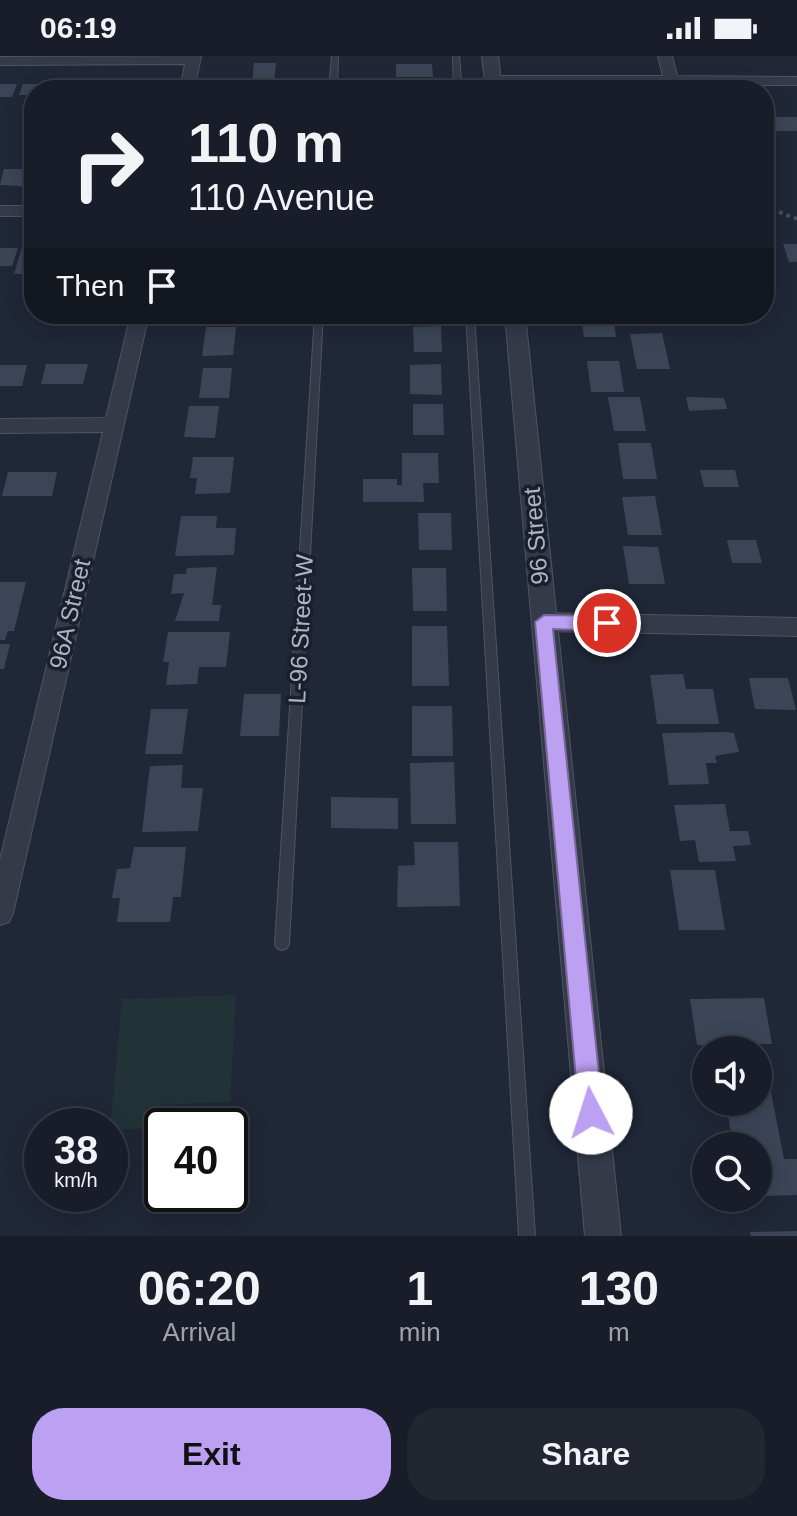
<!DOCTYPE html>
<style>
body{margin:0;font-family:Helvetica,sans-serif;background:#212631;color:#f1f3f6;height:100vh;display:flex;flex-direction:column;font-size:30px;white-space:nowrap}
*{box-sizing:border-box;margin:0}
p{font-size:26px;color:#9fa2a8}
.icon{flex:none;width:44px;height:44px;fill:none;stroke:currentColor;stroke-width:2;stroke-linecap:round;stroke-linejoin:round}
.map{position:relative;height:1180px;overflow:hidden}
.panel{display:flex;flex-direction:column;background:#181d29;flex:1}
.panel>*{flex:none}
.banner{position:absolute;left:24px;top:24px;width:750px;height:244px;border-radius:32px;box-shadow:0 4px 20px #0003,0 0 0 2px #363b46;background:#181d29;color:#f1f3f6;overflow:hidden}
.controls{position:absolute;left:692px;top:980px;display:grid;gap:16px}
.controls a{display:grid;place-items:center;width:80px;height:80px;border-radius:50%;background:#181d29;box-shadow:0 4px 20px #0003,0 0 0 2px #363b46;font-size:40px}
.speed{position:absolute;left:24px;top:1052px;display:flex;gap:16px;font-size:40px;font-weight:700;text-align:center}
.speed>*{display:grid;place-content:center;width:104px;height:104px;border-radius:50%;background:#181d29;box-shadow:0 4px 20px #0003,0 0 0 2px #363b46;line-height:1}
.speed small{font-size:20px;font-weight:400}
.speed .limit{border:4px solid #111;border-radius:12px;background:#fff;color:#111}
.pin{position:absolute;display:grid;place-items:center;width:68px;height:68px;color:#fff;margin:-34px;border:4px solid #fff;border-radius:50%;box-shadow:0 2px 8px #0007}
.me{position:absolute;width:88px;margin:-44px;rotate:355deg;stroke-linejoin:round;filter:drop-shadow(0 0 6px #0008)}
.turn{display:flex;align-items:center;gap:28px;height:168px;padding:0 32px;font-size:36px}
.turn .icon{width:104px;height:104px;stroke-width:2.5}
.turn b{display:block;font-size:56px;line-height:68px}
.then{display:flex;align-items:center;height:76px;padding:0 32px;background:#0003;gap:16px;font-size:30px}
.eta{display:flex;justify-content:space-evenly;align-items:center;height:136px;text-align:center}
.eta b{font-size:48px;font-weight:700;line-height:56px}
.cta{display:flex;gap:16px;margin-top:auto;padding:16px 32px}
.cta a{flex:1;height:92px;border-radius:32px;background:#bca0f2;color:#111;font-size:32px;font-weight:700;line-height:92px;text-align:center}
.cta a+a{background:#212631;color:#f1f3f6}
.status{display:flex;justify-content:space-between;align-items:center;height:56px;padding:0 40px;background:#181d29;direction:ltr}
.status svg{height:22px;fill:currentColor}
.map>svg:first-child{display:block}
.green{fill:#223338}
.building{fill:#3c4557}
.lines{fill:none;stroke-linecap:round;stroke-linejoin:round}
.service-casing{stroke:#4e5462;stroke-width:2}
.minor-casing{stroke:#4e5462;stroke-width:2}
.tertiary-casing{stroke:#4e5462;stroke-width:2}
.path{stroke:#405056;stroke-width:4;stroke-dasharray:4 4;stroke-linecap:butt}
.service{fill:#343a48;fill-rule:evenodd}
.minor{fill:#343a48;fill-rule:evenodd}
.tertiary{fill:#343a48;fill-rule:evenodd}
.route{fill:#bca0f2;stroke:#7a689d;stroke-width:2}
.labels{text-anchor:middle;stroke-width:7;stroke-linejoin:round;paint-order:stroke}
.street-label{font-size:24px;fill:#aeb4c4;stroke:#191f2c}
</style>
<div class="status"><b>06:19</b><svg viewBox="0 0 49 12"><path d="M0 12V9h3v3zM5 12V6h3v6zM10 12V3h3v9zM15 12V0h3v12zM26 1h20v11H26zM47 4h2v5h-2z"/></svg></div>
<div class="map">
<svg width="797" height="1180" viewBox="0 0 797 1180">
<rect width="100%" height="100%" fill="#202737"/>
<!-- green -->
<path class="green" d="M 236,939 L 230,1046 L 160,1049 L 157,1072 L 110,1074 L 122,943 Z"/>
<!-- building -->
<g class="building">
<path d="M 254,7 L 276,7 L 274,26 L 252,27 Z"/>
<path d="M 396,8 L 432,8 L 433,21 L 396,21 Z"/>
<path d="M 0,28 L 17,28 L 12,41 L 0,41 Z"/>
<path d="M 23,28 L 60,28 L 58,34 L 34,34 L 34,49 L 28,49 L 32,39 L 19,39 Z"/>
<path d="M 64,29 L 109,29 L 108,34 L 63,34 Z"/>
<path d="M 120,29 L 142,28 L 159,29 L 158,34 L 118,34 Z"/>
<path d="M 764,61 L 797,61 L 797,75 L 765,75 Z"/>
<path d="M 4,113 L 34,113 L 34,131 L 0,129 Z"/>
<path d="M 783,188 L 797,188 L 797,206 L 789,206 Z"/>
<path d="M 22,191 L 34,191 L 34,218 L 14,218 Z"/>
<path d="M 0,192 L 18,192 L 12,210 L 0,210 Z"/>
<path d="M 588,258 L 613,258 L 616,281 L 584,281 L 581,261 Z"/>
<path d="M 441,270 L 442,296 L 414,296 L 413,271 Z"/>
<path d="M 206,271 L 236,271 L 233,299 L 202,300 Z"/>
<path d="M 662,277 L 670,313 L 637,313 L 630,278 Z"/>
<path d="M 587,305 L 619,305 L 624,336 L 591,336 Z"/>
<path d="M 46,308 L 88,308 L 83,328 L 41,328 Z"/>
<path d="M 441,308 L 442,339 L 410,338 L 410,309 Z"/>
<path d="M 0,309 L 27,309 L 22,330 L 0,330 Z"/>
<path d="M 203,312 L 232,312 L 229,342 L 199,342 Z"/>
<path d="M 608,341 L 640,341 L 646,375 L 614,375 Z"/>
<path d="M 686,341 L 724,342 L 727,353 L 689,355 Z"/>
<path d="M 413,348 L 443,348 L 444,379 L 413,379 Z"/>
<path d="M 189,350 L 219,350 L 215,382 L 184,381 Z"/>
<path d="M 618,387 L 651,387 L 657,423 L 623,423 Z"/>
<path d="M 402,397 L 438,397 L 439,427 L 423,427 L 424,446 L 363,446 L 363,423 L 397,423 L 397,429 L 402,429 Z"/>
<path d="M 193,401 L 234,401 L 230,437 L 195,438 L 197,422 L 190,422 Z"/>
<path d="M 700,414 L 735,414 L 739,431 L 704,431 Z"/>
<path d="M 8,416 L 57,416 L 52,440 L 2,440 Z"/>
<path d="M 655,440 L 662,479 L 628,479 L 622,441 Z"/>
<path d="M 418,457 L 451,457 L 452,494 L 419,494 Z"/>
<path d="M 181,460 L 217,460 L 216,472 L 236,472 L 234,499 L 175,500 Z"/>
<path d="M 727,484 L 756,484 L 762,507 L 732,507 Z"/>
<path d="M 623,490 L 658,491 L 665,528 L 629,528 Z"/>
<path d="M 217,511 L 212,549 L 221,549 L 219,565 L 175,565 L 184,537 L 171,538 L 174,518 L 186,518 L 187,512 Z"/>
<path d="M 412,512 L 446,512 L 447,555 L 413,555 Z"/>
<path d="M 0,526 L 26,526 L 14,575 L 8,575 L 5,584 L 0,584 Z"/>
<path d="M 412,570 L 447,570 L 449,630 L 412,630 Z"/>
<path d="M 168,576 L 230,576 L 226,611 L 199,611 L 197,628 L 166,629 L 169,606 L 163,606 Z"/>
<path d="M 0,588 L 10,588 L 4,613 L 0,613 Z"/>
<path d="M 683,618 L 686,633 L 713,633 L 719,668 L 657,668 L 650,619 Z"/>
<path d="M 749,622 L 788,622 L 796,654 L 755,653 Z"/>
<path d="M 244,638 L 281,638 L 279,680 L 240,680 Z"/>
<path d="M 412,650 L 452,650 L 453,700 L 412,700 Z"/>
<path d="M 151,653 L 188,653 L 182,698 L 145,698 Z"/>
<path d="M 725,676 L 734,677 L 739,696 L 715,700 L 717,707 L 706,707 L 709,728 L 669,729 L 662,677 Z"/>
<path d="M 454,706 L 456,768 L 411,768 L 410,707 Z"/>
<path d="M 183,709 L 181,732 L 203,732 L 198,775 L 142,776 L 150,710 Z"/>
<path d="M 331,741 L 398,742 L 398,773 L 331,772 Z"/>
<path d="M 725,748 L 730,775 L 748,775 L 751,789 L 733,790 L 736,805 L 699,806 L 695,784 L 680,785 L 674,749 Z"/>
<path d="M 414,786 L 458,786 L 460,850 L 397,851 L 398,810 L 415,809 Z"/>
<path d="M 134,791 L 186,791 L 181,841 L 173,841 L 170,866 L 117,866 L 120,842 L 112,842 L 117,813 L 130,812 Z"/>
<path d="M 670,814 L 715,814 L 725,874 L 679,874 Z"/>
<path d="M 764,942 L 772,988 L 749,988 L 750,994 L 697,989 L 690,943 Z"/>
<path d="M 758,1036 L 771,1036 L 784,1103 L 797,1103 L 797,1139 L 758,1140 L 758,1090 L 733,1090 L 726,1046 L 758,1046 Z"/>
<path d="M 797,1175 L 797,1180 L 751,1180 L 750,1176 Z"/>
</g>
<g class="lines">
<!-- service casing -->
<g class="service-casing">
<g id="service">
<path d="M 332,0 L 338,0 L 337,34 L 329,34 Z"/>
<path d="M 453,0 L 459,0 L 462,34 L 454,34 Z"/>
<path d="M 315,258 L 323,258 L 289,888 L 287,892 L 282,894 L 277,892 L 275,888 Z"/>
<path d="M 466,258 L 474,258 L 535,1180 L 519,1180 Z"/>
</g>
</g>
<!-- minor casing -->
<g class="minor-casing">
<g id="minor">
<path d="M 201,0 L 194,34 L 180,34 L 185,8 L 0,9 L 0,1 Z"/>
<path d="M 658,0 L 672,0 L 677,20 L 797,21 L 797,29 L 493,28 L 486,24 L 493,20 L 663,20 Z"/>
<rect x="0" y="150" width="34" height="10"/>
<path d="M 131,258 L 149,258 L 13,857 L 9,866 L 0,869 L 0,804 L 103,376 L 0,377 L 0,363 L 106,362 Z"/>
<path d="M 544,557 L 797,562 L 797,580 L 544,575 L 536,572 L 533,566 L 536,560 Z"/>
</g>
</g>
<!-- tertiary casing -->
<g class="tertiary-casing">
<g id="tertiary">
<path d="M 482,0 L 498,0 L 502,34 L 486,34 Z"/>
<path d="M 505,258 L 525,258 L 621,1180 L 585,1180 Z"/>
</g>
</g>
<!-- path -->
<path class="path" d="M 764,150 L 797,163"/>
<!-- service -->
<use href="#service" class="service"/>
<!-- minor -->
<use href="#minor" class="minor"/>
<!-- tertiary -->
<use href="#tertiary" class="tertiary"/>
</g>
<!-- route -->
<path class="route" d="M 544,559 L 607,560 L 616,567 L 607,575 L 553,573 L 603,1057 L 599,1066 L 591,1069 L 582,1066 L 579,1057 L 535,566 Z"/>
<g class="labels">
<!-- street labels -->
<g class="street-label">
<text transform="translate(536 480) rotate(-95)" y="8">96 Street</text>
<text transform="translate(70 558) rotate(-77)" y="8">96A Street</text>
<text transform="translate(301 573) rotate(-87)" y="8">L-96 Street-W</text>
</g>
</g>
</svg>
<div class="controls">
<a><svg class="icon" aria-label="sound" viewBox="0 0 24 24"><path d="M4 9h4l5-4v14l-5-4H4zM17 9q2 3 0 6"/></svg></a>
<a><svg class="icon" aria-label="search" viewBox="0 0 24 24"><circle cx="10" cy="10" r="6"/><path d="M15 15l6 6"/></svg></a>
</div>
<div class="speed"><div>38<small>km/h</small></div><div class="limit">40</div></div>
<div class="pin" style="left:607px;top:567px;background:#d93025"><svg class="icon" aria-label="arrive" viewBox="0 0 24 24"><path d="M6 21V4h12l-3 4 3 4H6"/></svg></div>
<svg class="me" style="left:591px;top:1057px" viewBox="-20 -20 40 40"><circle r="19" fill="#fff"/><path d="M0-13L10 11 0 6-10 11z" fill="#bca0f2"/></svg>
<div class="banner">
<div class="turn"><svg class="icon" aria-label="right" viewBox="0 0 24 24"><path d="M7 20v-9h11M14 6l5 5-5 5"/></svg><div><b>110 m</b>110 Avenue</div></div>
<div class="then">Then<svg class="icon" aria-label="arrive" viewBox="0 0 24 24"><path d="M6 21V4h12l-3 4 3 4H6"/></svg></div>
</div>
</div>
<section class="panel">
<div class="eta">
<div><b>06:20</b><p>Arrival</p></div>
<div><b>1</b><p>min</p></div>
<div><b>130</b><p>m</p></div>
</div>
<div class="cta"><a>Exit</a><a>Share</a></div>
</section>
